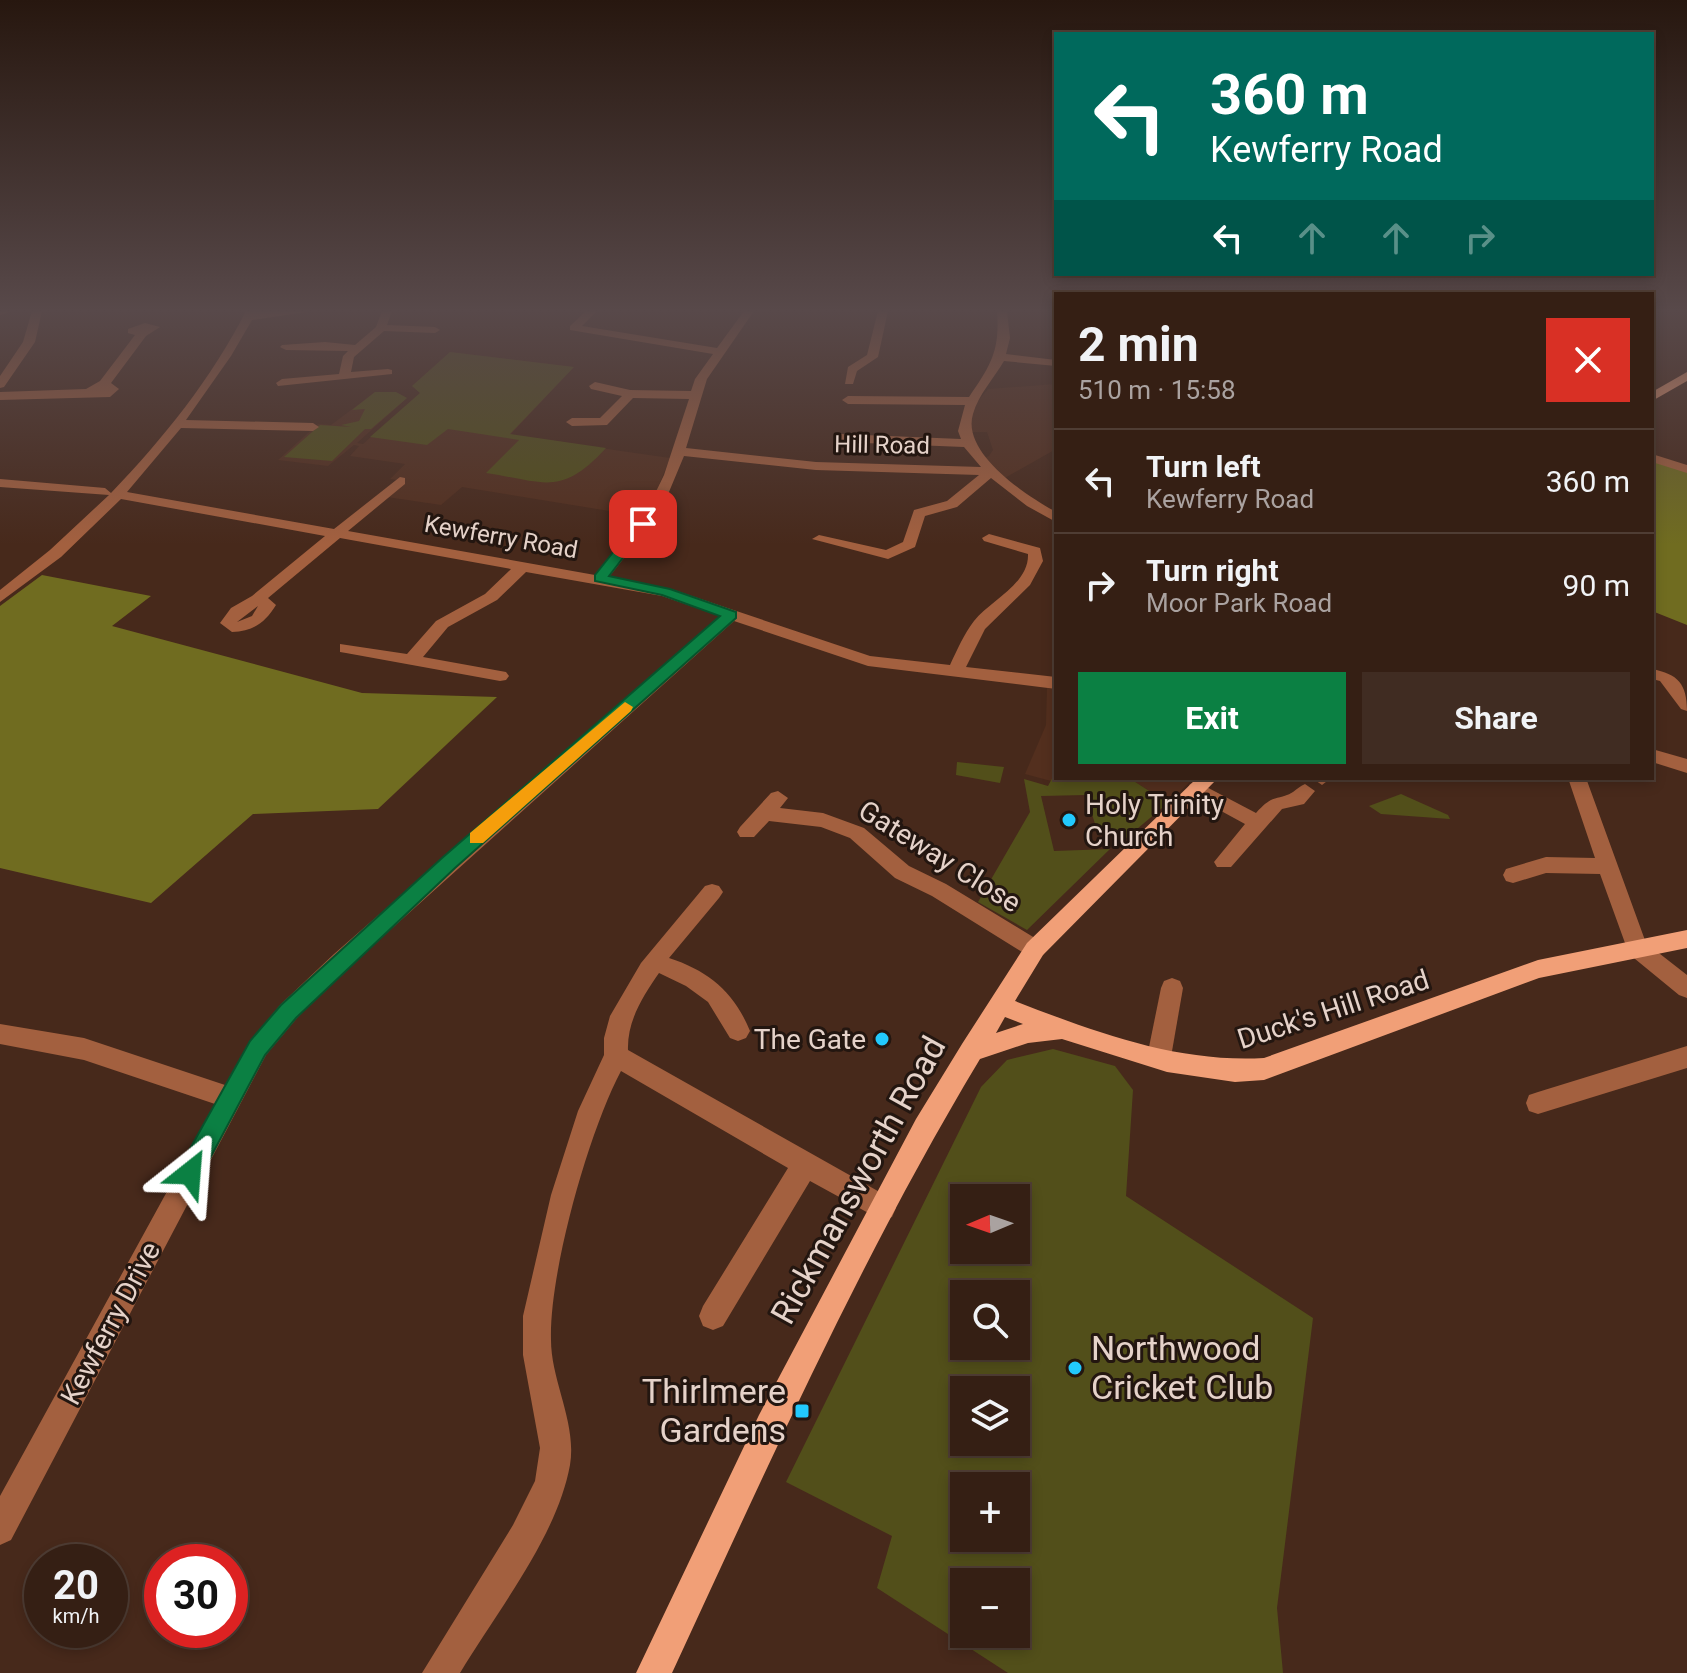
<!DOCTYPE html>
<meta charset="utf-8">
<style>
body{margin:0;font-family:Roboto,sans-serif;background:#402c22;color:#f1f3f6;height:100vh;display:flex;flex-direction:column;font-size:30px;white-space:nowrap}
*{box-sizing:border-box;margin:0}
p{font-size:26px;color:#aaa2a0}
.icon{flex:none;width:44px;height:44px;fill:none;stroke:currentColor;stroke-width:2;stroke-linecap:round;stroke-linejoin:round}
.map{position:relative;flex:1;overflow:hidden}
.details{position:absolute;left:1054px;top:292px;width:600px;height:488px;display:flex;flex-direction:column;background:#351f14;border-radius:0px;box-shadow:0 4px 12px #0003,0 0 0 2px #4f3d34}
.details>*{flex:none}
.banner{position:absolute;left:1054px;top:32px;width:600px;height:244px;border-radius:0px;box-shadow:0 4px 12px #0003,0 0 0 2px #4f3d34;background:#00695c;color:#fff;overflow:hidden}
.needle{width:52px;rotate:268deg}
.tools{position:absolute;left:950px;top:1184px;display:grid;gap:16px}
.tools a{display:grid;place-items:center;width:80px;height:80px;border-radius:0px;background:#351f14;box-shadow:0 4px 12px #0003,0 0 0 2px #4f3d34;font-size:40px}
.speed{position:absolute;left:24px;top:1544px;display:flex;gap:16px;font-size:40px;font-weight:700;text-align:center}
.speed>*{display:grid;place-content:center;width:104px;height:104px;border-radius:50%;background:#351f14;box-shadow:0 4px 12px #0003,0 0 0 2px #4f3d34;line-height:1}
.speed small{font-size:20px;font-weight:400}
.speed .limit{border:12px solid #d22;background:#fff;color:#111}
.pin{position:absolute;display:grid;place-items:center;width:68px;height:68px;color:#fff;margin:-34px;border-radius:16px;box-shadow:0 4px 12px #0006}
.me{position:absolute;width:88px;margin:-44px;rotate:28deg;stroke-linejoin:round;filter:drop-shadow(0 0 6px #0008)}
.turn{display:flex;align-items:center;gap:28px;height:168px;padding:0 24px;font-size:36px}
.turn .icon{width:104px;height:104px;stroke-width:2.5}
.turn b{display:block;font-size:56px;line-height:68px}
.lanes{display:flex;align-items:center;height:76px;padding:0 24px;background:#0003;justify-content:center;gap:40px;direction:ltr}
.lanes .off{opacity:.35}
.round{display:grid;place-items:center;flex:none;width:84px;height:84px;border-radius:0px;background:#402c22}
.headline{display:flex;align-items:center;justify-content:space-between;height:136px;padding:0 24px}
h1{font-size:48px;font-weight:700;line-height:60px}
.button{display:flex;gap:16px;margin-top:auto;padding:16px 24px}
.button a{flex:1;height:92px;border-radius:0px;background:#0b8043;color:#fff;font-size:32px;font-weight:700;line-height:92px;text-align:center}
.button a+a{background:#402c22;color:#f1f3f6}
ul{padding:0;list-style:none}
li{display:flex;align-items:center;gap:24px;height:104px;padding:0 24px;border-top:2px solid #4f3d34}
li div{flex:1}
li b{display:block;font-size:30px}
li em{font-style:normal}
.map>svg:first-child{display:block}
.built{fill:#532f1e}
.green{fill:#524f1a;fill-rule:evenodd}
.forest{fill:#706c20}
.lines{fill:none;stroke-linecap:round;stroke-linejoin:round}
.minor{fill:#a3603f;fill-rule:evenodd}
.major{fill:#f19f77;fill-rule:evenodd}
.route{fill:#0b8043;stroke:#07532c;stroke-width:2}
.slow{fill:#f59e0b}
.poi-dot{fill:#22c9fd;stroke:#231610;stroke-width:3}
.labels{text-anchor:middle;stroke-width:6;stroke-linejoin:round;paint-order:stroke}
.far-street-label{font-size:24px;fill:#e5d2c9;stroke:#231610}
.poi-label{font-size:28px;fill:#e5d2c9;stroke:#231610;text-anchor:start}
.street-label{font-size:28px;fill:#e5d2c9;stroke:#231610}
.near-street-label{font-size:34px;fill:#e5d2c9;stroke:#231610}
.near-poi-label{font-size:34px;fill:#e5d2c9;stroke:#231610;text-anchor:start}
</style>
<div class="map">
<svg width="1687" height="1673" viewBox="0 0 1687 1673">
<rect width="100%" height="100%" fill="#47291b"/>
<!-- built -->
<g class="built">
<path d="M 450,352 L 574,367 L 510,435 L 670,458 L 646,517 L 462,487 L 441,505 L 387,497 L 404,481 L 390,479 L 405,464 L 350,456 L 359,446 L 354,445 L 328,466 L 278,460 L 318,424 L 331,425 L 375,392 L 396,392 L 407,398 L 357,443 L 363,444 L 420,393 L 412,386 Z"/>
<path d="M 1056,384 L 1056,449 L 1003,479 L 979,460 L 989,456 L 993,450 L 987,432 L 962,432 L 971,409 L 988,389 Z"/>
<path d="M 1047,688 L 1056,689 L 1056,771 L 1051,781 L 1025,774 L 1046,725 Z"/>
<path d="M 1129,778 L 1194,778 L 1168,803 Z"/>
</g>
<!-- green -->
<g class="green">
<path d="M 450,352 L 574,367 L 510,434 L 606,448 C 561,497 545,482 486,473 L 519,440 L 448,429 L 427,445 L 370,437 L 420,393 L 412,386 Z"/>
<path d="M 375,392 L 396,392 L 407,398 L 371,429 L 365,429 L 332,461 L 284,457 L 320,425 L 351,427 L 341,425 L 359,421 L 365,409 L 352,410 Z"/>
<path d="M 957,762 L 1004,767 L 1000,783 L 956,775 Z"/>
<path d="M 1056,771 L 1056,778 L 1129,778 L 1168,803 L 1125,839 L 1111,829 L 1096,827 L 1086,795 L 1041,796 L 1054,851 L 1110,849 L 1027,930 L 978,902 L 1030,812 L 1024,779 L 1048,786 Z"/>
<path d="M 1401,794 L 1448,815 L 1450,819 L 1381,814 L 1369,806 Z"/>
<path d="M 1053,1049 L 1115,1066 L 1133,1090 L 1126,1196 L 1313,1318 L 1277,1608 L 1283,1673 L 1008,1673 L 877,1588 L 892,1536 L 786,1482 L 981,1087 L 1007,1060 ZM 1016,1198 L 1016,1250 L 964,1250 L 964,1198 ZM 1016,1294 L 1016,1346 L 964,1346 L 964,1294 ZM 964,1390 L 1016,1390 L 1016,1442 L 964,1442 ZM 964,1486 L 1016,1486 L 1016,1538 L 964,1538 ZM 964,1582 L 1016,1582 L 1016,1634 L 964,1634 Z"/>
</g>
<!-- forest -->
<g class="forest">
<path d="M 1652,459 L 1687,470 L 1687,625 L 1652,611 Z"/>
<path d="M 42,575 L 151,596 L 112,626 L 362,693 L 497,697 L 378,809 L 253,814 L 151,903 L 0,868 L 0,606 Z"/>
</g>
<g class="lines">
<!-- minor -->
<g class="minor">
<path d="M 0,311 L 12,311 L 0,315 Z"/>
<path d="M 32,311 L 42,311 L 35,342 L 4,387 L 0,388 L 0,376 L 23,342 Z"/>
<path d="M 246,311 L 314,311 L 252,320 L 231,356 L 186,420 L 313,423 L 319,427 L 313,431 L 181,428 L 127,492 L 334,529 L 400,477 L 405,478 L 405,484 L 348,531 L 595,575 L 647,510 L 664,475 L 689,399 L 633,398 L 607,425 L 572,426 L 566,422 L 572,418 L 600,418 L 622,396 L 591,389 L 589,386 L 595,382 L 630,390 L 691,391 L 695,379 L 713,354 L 570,330 L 570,326 L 586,311 L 597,311 L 582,326 L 717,348 L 744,311 L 754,311 L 707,379 L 686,448 L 816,462 L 981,467 L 964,447 L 840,442 L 834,438 L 840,434 L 961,439 L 958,431 L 965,405 L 848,404 L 842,400 L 848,396 L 969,397 C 991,365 1000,351 997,311 L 1007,311 L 1010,338 L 1006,354 L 1056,360 L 1056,366 L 1004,361 C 995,377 978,395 973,414 C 961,453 1027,496 1056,512 L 1056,522 L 1027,506 L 991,478 L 957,507 L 925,516 L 915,547 L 888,559 L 812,539 L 819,535 L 886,550 L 903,542 L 914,510 L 947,501 L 979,475 L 816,470 L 684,456 L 661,511 L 609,577 L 671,589 L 870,656 L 950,665 C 957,650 964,634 974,621 C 991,600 1029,584 1028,554 L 984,541 L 982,538 L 989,534 L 1040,548 L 1043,561 L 1030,585 L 985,629 L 966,667 L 1056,677 L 1056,689 L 868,666 L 734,621 L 350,966 L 297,1018 L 266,1055 L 11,1540 L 0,1545 L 0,1496 L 215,1104 L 84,1060 L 0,1044 L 0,1024 L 84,1038 L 225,1085 L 250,1041 L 281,1004 L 334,954 L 720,616 L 662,596 L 526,572 L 497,600 L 448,627 L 423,657 L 506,672 L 509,676 L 506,680 L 500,681 L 346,653 L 340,652 L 340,644 L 407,654 L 436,621 L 485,594 L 511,569 L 340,538 L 268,598 L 276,605 C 265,623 253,631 232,632 L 220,623 L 231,608 L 252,596 L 325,536 L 121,499 L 61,557 L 0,602 L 0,590 L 50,550 L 109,495 L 0,487 L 0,479 L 105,488 L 111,493 C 163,439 212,378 246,311 ZM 258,606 L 252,616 L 237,622 Z"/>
<path d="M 382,311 L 392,311 L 387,325 L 435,327 L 440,330 L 435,333 L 384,331 L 354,357 L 351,372 L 388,369 L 392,370 L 392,374 L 278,386 L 276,383 L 282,379 L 339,374 L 343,356 L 348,351 L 286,350 L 280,347 L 282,345 L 325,342 L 355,345 L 376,327 Z"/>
<path d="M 878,311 L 888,311 L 878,357 L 857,371 L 853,384 L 845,384 L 848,367 L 867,355 Z"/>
<path d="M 145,323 L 160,327 L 146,336 L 111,383 L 119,389 L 110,397 L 0,400 L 0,392 L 86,389 L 100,381 L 135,335 L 128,333 L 128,329 Z"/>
<path d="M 1652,454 L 1687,465 L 1687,473 L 1652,462 Z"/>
<path d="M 1652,669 C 1678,674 1687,684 1687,711 L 1681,709 L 1660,681 L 1652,679 Z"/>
<path d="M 1652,749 L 1687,759 L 1687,773 L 1652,762 Z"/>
<path d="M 1312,778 L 1331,778 L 1322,785 Z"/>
<path d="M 1568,778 L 1586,778 L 1646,943 L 1687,975 L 1687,998 L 1679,995 L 1629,954 L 1600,874 L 1546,873 L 1513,883 L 1506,881 L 1503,875 L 1506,869 L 1546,857 L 1595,858 Z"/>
<path d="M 1197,782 L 1256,813 C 1275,792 1276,802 1293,792 C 1297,789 1300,786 1305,784 L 1315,791 L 1304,804 L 1282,809 L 1231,867 L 1217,867 L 1214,862 L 1245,824 L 1190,794 L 1187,789 L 1190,784 Z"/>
<path d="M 778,791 L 788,798 L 780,808 L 823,813 L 864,828 L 909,866 L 946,884 L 1043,943 L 1046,949 L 1043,955 L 1035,958 L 1027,955 L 932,896 L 895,878 L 850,838 L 821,827 L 769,821 L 754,837 L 740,837 L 737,832 L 740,827 L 771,793 Z"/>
<path d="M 712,884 L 719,886 L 723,892 L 719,898 L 669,958 C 709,971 734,992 750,1031 L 746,1038 L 738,1041 L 730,1038 L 708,1002 L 686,986 L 659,973 C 643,996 627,1021 628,1050 L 892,1199 L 896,1208 L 892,1217 L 883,1221 L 810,1181 L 723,1326 L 713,1330 L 703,1326 L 699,1316 L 703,1306 L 788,1168 L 621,1071 C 589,1131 549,1272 551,1340 C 551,1381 577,1423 570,1465 C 557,1537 497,1611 460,1673 L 422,1673 L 513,1525 L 535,1481 L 540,1448 L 523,1355 L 523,1316 L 551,1195 L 578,1111 L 604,1055 L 604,1038 L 610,1016 L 641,963 L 705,886 Z"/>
<path d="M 1172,978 L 1180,981 L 1183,988 L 1171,1057 L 1167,1065 L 1159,1068 L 1151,1065 L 1147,1057 L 1161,988 L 1164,981 Z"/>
<path d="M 1687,1046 L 1687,1068 L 1538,1114 L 1529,1111 L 1526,1103 L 1529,1095 L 1538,1092 Z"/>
</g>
<!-- major -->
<g class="major">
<path d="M 1687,372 L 1687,381 L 1652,401 L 1652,392 Z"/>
<path d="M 1197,778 L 1218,778 L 1043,955 L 1015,1001 C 1095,1032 1177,1063 1264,1058 L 1538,960 L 1687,930 L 1687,948 L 1539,978 L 1264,1080 L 1235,1082 L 1167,1072 L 1062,1039 L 1028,1043 L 980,1059 C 862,1255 768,1466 672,1673 L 636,1673 L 759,1415 L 916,1119 L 962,1044 L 1027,943 ZM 1005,1017 L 1023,1024 L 996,1033 Z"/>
</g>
</g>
<!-- sky -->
<linearGradient id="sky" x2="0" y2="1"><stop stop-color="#27170f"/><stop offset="0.57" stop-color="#58494a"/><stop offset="1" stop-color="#58494a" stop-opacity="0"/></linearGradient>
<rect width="1687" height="545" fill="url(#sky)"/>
<!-- route -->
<path class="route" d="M 638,521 L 649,524 L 609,576 L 670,589 L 736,612 L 736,618 L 455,868 L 296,1018 L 265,1055 L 198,1181 L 190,1185 L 181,1181 L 178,1173 L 181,1165 L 250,1041 L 281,1005 L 442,858 L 720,616 L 662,595 L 595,581 L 595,575 Z"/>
<!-- slow -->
<path class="slow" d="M 625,702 L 633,707 L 631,711 L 483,843 L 470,843 L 470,833 Z"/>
<!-- markers -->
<g class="poi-dot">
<circle cx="1069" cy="820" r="8"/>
<circle cx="882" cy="1039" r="8"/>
<circle cx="1075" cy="1368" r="8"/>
<rect x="794" y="1403" width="16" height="16" rx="4"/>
</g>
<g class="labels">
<!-- far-street labels -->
<g class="far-street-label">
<text transform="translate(882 445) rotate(1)" y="8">Hill Road</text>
<text transform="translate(501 537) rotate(10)" y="8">Kewferry Road</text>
</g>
<!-- poi labels -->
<g class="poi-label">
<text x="1085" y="814">Holy Trinity<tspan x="1085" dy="32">Church</tspan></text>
<text x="866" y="1049" text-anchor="end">The Gate</text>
</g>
<!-- street labels -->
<g class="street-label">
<text transform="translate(940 856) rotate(32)" y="10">Gateway Close</text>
<text transform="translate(1333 1009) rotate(-18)" y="10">Duck's Hill Road</text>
<text transform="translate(110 1323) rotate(-62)" y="10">Kewferry Drive</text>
</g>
<!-- near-street labels -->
<g class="near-street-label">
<text transform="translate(858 1180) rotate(-61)" y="12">Rickmansworth Road</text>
</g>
<!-- near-poi labels -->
<g class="near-poi-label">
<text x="1091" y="1360">Northwood<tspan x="1091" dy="39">Cricket Club</tspan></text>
<text x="786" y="1403" text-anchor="end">Thirlmere<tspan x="786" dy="39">Gardens</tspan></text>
</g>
</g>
</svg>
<div class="tools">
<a><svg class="needle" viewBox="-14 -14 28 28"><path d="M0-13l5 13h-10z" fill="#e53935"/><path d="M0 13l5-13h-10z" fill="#aaa2a0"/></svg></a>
<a><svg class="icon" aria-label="search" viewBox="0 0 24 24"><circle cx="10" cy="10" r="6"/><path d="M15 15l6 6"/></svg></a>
<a><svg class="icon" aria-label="layers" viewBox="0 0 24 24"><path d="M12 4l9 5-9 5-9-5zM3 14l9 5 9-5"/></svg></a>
<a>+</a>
<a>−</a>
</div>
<div class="speed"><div>20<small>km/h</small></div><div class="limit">30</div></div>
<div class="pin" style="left:643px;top:524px;background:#d93025"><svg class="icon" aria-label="arrive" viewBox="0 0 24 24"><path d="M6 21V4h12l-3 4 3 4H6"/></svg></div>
<svg class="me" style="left:190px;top:1173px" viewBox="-20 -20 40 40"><path d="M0-17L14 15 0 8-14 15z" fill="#0b8043" stroke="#fff" stroke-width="4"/></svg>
<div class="banner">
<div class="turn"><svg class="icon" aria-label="left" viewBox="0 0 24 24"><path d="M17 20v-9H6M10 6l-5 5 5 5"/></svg><div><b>360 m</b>Kewferry Road</div></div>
<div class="lanes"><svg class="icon" aria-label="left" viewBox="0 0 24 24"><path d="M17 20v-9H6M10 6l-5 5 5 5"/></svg><svg class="icon off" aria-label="ahead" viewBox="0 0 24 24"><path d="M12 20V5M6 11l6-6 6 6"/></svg><svg class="icon off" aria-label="ahead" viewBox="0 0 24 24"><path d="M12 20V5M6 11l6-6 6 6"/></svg><svg class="icon off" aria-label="right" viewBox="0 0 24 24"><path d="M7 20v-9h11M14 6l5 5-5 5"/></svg></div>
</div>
<section class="details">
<div class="headline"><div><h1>2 min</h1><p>510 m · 15:58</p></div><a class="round" style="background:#d93025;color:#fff"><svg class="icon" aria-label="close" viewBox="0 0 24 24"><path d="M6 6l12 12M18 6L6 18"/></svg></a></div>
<ul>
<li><svg class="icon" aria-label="left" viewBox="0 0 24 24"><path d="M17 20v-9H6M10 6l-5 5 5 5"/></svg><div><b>Turn left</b><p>Kewferry Road</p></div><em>360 m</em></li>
<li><svg class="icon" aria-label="right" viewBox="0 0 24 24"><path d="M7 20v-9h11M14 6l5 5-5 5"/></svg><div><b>Turn right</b><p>Moor Park Road</p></div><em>90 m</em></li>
</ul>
<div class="button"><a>Exit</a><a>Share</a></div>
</section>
</div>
